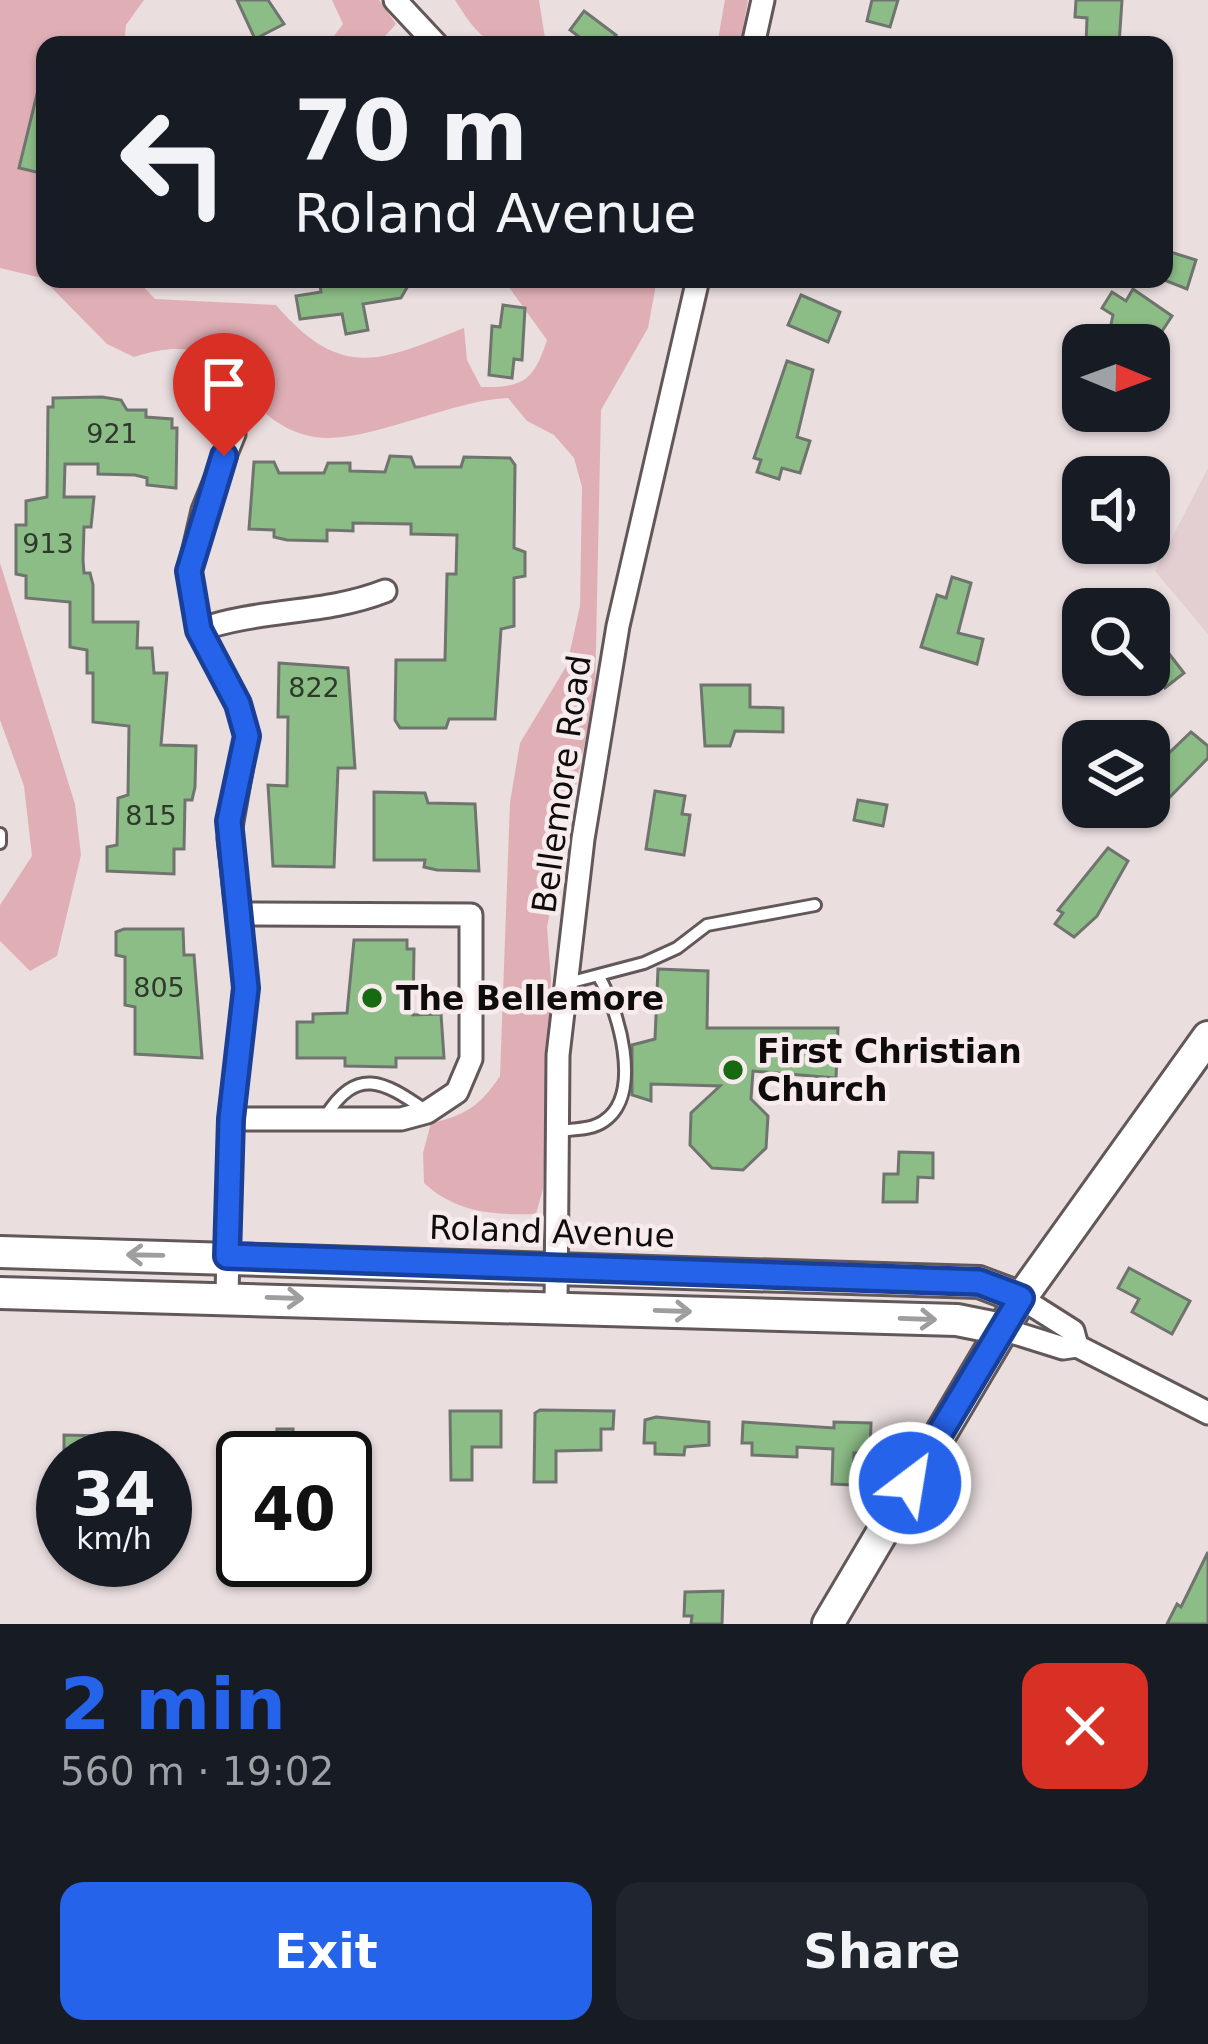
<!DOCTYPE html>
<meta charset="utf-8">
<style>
body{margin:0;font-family:"DejaVu Sans",sans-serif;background:#20242c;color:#f1f3f6;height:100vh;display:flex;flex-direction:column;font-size:45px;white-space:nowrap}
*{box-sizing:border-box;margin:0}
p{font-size:39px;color:#9ea1a6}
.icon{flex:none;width:66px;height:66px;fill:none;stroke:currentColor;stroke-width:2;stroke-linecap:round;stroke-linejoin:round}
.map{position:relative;height:1624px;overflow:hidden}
.drawer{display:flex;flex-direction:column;background:#171b24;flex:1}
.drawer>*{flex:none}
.banner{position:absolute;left:36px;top:36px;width:1137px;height:252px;border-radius:24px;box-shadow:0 3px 9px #0004;background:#171b24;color:#f1f3f6;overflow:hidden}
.needle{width:78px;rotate:91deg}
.tools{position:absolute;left:1062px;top:324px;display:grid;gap:24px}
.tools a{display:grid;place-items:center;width:108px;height:108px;border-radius:24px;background:#171b24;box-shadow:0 3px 9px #0004;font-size:60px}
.speed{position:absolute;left:36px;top:1431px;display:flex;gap:24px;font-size:60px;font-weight:700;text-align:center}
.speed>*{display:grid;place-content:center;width:156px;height:156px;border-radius:50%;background:#171b24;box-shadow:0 3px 9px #0004;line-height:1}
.speed small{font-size:30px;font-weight:400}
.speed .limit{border:6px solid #111;border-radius:18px;background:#fff;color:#111}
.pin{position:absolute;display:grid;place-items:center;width:102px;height:102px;color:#fff;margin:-123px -51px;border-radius:50% 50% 50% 0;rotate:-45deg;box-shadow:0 0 12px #0007}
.pin .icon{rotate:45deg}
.me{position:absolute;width:132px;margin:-66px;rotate:31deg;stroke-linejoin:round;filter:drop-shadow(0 0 9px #0008)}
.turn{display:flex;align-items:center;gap:42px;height:252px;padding:0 60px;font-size:54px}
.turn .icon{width:156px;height:156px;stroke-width:2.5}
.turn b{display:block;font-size:84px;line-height:102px}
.round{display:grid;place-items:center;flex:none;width:126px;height:126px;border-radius:24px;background:#20242c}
.head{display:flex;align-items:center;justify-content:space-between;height:204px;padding:0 60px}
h1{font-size:72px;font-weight:600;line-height:90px;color:#2563eb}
.action{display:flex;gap:24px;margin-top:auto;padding:24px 60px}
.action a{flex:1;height:138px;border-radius:24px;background:#2563eb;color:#fff;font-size:48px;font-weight:600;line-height:138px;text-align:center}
.action a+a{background:#20242c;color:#f1f3f6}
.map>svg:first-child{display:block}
.built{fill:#e3cfd1}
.green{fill:#e0afb6}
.building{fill:#8dbd87;stroke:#6f756e;stroke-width:3}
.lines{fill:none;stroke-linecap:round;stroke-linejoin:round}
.lane-casing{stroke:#625859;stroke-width:16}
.street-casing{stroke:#625859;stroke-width:27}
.secondary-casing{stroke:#625859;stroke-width:36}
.lane{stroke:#fff;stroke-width:10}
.street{stroke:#fff;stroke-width:21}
.secondary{stroke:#fff;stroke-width:30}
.oneway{stroke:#9f9e9e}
.route-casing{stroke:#184099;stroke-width:30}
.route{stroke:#2563eb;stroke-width:21}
.poi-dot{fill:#176a0f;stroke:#f7ebed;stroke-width:4.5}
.labels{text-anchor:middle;stroke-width:9;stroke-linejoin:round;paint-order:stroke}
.number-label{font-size:27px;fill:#2e382b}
.street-label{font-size:33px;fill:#0f0c0c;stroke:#f7ebed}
.poi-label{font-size:33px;font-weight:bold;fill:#0f0c0c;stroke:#f7ebed;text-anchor:start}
</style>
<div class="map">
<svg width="1208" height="1624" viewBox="0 0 1208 1624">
<rect width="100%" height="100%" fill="#eadedf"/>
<!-- built -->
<path class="built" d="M 1208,468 L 1208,634 L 1155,571 Z"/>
<!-- green -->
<g class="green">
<path d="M 0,0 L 144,0 L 126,25 L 124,45 L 45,45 L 45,279 L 136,279 L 155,299 L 276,305 C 343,383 382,360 464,328 L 467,360 L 481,387 C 524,388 534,380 547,340 L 503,279 L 657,279 L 648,328 L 601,410 L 595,693 L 547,927 L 551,980 L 543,1189 L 536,1214 C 492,1215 457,1213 424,1183 L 423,1153 L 431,1123 C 465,1116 481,1105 500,1076 L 510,802 L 520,743 L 567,665 L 580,606 L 582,487 L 574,458 L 554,435 L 527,421 L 508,398 C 451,400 364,445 315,437 C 227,422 246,320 134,357 L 107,344 L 42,278 L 0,268 Z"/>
<path d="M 332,0 L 379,0 L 396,24 L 377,45 L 327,45 L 343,24 Z"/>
<path d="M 455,0 L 539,0 L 546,45 C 490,45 485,48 455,0 Z"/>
<path d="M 725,0 L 748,0 L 740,45 L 717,45 Z"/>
<path d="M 0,563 L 75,804 L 81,855 L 57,956 L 30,971 L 0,941 L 0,905 L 32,856 L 24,786 L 0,720 Z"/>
</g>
<!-- building -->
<g class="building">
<path d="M 237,0 L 268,0 L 284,24 L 255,39 Z"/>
<path d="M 872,0 L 898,0 L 890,27 L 867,21 Z"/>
<path d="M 1076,0 L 1122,0 L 1119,45 L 1086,45 L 1087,18 L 1075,17 Z"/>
<path d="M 584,11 L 616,35 L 608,45 L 590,45 L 570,30 Z"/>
<path d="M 38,90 L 45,91 L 45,174 L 19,168 Z"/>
<path d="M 1164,250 L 1196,260 L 1187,289 L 1164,280 Z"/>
<path d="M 319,279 L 412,279 L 401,298 L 363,304 L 368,330 L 346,334 L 342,314 L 300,319 L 296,296 L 321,292 Z"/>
<path d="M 1133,289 L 1172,316 L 1153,345 L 1135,345 L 1110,329 L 1113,315 L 1102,308 L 1112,292 L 1126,301 Z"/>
<path d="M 801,295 L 840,312 L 828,342 L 788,325 Z"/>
<path d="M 503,305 L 525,308 L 522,360 L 514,359 L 512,378 L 489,375 L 492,326 L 500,327 Z"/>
<path d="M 787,361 L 813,370 L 797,437 L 810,441 L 800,473 L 782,468 L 779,479 L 757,472 L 761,460 L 754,458 Z"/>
<path d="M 102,397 L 121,400 L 127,410 L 146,410 L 146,417 L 172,419 L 172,428 L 177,428 L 176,488 L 147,485 L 147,478 L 135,475 L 98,474 L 98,464 L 65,464 L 64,497 L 94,497 L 91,527 L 84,527 L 83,560 L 84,573 L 90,573 L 93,585 L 93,622 L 138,622 L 137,648 L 152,648 L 154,673 L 167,673 L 161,745 L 196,746 L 195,787 L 192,800 L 185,800 L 184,849 L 174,849 L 174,874 L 107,871 L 107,847 L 117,845 L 118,798 L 128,795 L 129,726 L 93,722 L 93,673 L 87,673 L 87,650 L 70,647 L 70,602 L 26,598 L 26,576 L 16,574 L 16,525 L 26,525 L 26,501 L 47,497 L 48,407 L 53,407 L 53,398 Z"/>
<path d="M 390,456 L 411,457 L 415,467 L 461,467 L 464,457 L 510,458 L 515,465 L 514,548 L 525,552 L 525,576 L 514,578 L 514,626 L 501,629 L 495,719 L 449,719 L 446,728 L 400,728 L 395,720 L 396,660 L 445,660 L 447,574 L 456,574 L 457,535 L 411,534 L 411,524 L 353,523 L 353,531 L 327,530 L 327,541 L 287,540 L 274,537 L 274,530 L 249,529 L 254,462 L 274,462 L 279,473 L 324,473 L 328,463 L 350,463 L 350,471 L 385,472 Z"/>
<path d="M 952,577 L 971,583 L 958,633 L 983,639 L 977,664 L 921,647 L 937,595 L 946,598 Z"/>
<path d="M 1170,655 L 1184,673 L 1165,688 L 1151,670 Z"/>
<path d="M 279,663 L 348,668 L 355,768 L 338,768 L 334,867 L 273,866 L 268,785 L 287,786 L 288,717 L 278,717 Z"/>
<path d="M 701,685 L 750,685 L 750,707 L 783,708 L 783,732 L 735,731 L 730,746 L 705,746 Z"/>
<path d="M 1191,732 L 1208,746 L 1208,758 L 1170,797 L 1153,782 L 1167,755 Z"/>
<path d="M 655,791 L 685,796 L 682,814 L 690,815 L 684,855 L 646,849 Z"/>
<path d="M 374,792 L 425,793 L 428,803 L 475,804 L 479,871 L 437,870 L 424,867 L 425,860 L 374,860 Z"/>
<path d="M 858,800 L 887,805 L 883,826 L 854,820 Z"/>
<path d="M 1108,848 L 1128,861 L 1097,916 L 1074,937 L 1055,924 L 1063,913 L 1058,910 Z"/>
<path d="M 124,929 L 183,929 L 184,955 L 194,955 L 202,1058 L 135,1054 L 135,1007 L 125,1005 L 125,957 L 116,955 L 116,932 Z"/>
<path d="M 354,940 L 407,940 L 407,949 L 414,949 L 413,1015 L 441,1014 L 444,1058 L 396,1058 L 396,1067 L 345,1066 L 345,1058 L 297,1058 L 297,1022 L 313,1022 L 313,1014 L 347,1013 Z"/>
<path d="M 658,969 L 708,971 L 707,1028 L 838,1028 L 836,1078 L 753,1071 L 751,1099 L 768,1116 L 766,1148 L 743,1170 L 712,1168 L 690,1145 L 691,1113 L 720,1086 L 651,1084 L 651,1101 L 632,1095 L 632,1045 L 655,1039 Z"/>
<path d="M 899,1152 L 933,1153 L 933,1178 L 918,1177 L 917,1202 L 883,1202 L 884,1174 L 898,1174 Z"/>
<path d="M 1129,1268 L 1190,1301 L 1172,1334 L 1132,1312 L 1139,1299 L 1118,1288 Z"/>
<path d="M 540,1410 L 614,1411 L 613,1429 L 601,1429 L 601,1450 L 556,1451 L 556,1482 L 534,1482 L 535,1413 Z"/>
<path d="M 450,1411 L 501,1411 L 501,1447 L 472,1447 L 472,1480 L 451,1480 Z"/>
<path d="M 656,1417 L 709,1422 L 709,1445 L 685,1447 L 684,1455 L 655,1454 L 655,1443 L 644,1443 L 645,1420 Z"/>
<path d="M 743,1422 L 834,1428 L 834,1422 L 871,1423 L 870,1453 L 854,1453 L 853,1485 L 832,1484 L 833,1449 L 797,1447 L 797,1457 L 752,1455 L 752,1443 L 742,1443 Z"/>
<path d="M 277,1429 L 293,1429 L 293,1441 L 309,1441 L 308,1458 L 259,1458 L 259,1440 L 276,1441 Z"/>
<path d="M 64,1435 L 103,1436 L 102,1458 L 64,1458 Z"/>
<path d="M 1208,1552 L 1208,1624 L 1167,1624 L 1177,1604 L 1181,1607 Z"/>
<path d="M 723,1591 L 722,1624 L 691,1624 L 692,1616 L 684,1616 L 685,1592 Z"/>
</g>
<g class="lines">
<!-- lane casing -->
<g class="lane-casing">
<g id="lane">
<path d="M 0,834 L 0,843"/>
<path d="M 568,983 L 644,963 L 677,948 L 707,925 L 815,905"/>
<path d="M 325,1117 C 357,1066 383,1081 425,1110"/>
<path d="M 557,1131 C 572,1129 592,1130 604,1121 C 644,1094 618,1009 599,977"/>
</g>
</g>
<!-- street casing -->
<g class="street-casing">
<g id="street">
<path d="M 395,0 L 437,45"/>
<path d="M 753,45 L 763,0"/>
<path d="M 199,630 C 261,608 324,615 385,591"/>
<path d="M 231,1119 L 401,1119 L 427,1112 L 457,1092 L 471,1059 L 471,915 L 240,914"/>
<path d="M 227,1296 L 231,1119 L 246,988 L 229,839 L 247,736 L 238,704 L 199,630 L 189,571 L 203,510 L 234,434"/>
<path d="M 1021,1298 L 1073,1331 L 1077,1346"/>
<path d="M 556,1307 L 558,1055 L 583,839 L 618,626 L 698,279"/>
<path d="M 1002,1329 L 1063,1348 L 1077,1346 L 1208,1413"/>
</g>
</g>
<!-- secondary casing -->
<g class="secondary-casing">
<g id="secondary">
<path d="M 0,1252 L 979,1282 L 1021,1298"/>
<path d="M 0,1293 L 957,1320 L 1002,1329"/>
<path d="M 828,1624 L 1021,1298 L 1208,1037"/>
</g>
</g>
<!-- lane -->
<use href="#lane" class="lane"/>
<!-- street -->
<use href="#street" class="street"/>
<!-- secondary -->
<use href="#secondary" class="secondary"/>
</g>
<!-- one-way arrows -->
<defs><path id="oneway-shaft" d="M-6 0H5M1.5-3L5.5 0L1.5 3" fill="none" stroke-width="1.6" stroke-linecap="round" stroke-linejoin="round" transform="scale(3)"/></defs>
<g class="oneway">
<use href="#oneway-shaft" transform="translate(145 1255) rotate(-179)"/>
<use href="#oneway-shaft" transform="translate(285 1298) rotate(2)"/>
<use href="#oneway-shaft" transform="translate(673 1311) rotate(2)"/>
<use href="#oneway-shaft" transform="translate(918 1319) rotate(2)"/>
</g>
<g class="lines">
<!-- route casing -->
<g class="route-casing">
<path id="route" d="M 224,456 L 189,571 L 199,630 L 238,704 L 247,736 L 229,821 L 246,988 L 231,1119 L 227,1256 L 979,1282 L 1021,1298 L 910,1483"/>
</g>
<!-- route -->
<use href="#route" class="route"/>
</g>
<!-- markers -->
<g class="poi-dot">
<circle cx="372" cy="998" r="12"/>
<circle cx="733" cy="1070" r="12"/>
</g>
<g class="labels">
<!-- number labels -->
<g class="number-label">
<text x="112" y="443">921</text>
<text x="48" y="553">913</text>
<text x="314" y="697">822</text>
<text x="151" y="825">815</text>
<text x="159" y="997">805</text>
</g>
<!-- street labels -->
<g class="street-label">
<text transform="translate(561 784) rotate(-82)" y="12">Bellemore Road</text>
<text transform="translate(552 1231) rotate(2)" y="12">Roland Avenue</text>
</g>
<!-- poi labels -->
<g class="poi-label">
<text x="396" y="1010">The Bellemore</text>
<text x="757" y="1063">First Christian<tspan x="757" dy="38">Church</tspan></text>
</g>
</g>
</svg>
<div class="tools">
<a><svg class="needle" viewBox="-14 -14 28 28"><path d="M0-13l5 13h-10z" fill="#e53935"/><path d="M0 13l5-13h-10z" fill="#9ea1a6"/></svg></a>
<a><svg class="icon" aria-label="sound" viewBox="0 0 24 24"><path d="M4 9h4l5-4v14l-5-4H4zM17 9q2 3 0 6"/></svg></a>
<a><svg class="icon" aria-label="search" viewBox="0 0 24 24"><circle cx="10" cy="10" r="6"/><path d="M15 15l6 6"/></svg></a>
<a><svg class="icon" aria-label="layers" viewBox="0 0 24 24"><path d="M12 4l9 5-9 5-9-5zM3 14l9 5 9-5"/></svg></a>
</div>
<div class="speed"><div>34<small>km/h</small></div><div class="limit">40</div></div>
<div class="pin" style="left:224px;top:456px;background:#d93025"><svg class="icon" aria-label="arrive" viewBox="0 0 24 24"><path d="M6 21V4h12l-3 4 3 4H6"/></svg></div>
<svg class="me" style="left:910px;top:1483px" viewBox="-20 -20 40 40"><circle r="17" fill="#2563eb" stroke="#fff" stroke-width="3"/><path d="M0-11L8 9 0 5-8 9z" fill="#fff"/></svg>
<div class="banner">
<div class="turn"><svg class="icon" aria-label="left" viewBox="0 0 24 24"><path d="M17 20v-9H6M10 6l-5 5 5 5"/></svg><div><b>70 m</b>Roland Avenue</div></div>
</div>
</div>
<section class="drawer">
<div class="head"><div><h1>2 min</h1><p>560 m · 19:02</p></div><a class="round" style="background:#d93025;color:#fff"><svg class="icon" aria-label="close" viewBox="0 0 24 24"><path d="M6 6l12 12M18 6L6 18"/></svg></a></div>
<div class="action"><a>Exit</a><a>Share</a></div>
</section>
